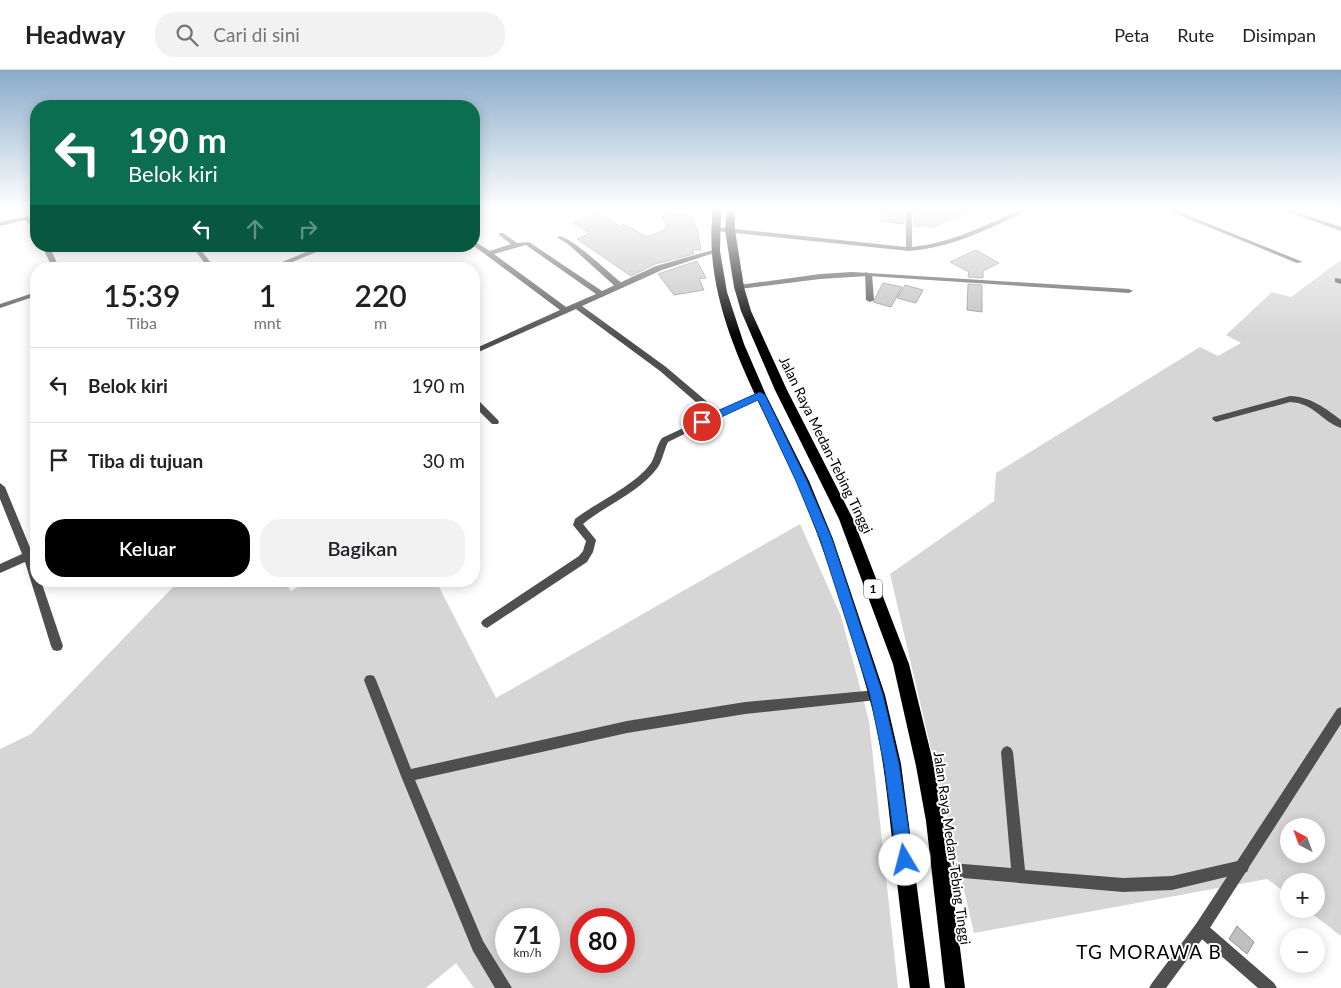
<!DOCTYPE html>
<html lang="id">
<meta charset="utf-8">
<style>
body{margin:0;font-family:Lato,sans-serif;background:#f2f2f2;color:#202124;height:100vh;display:flex;flex-direction:column;font-size:19px;white-space:nowrap}
*{box-sizing:border-box;margin:0}
p{font-size:16px;color:#757577}
.icon{flex:none;width:28px;height:28px;fill:none;stroke:currentColor;stroke-width:2;stroke-linecap:round;stroke-linejoin:round}
.map{position:relative;flex:1;overflow:hidden}
.panel{position:absolute;left:30px;top:192px;width:450px;height:325px;display:flex;flex-direction:column;background:#fff;border-radius:20px;box-shadow:0 2px 12px #0003}
.panel>*{flex:none}
.top-card{position:absolute;left:30px;top:30px;width:450px;height:152px;border-radius:20px;box-shadow:0 2px 12px #0003;background:#0b6e4f;color:#fff;overflow:hidden}
.needle{width:32px;rotate:319deg}
.controls{position:absolute;left:1280px;top:748px;display:grid;gap:10px}
.controls a{display:grid;place-items:center;width:45px;height:45px;border-radius:50%;background:#fff;box-shadow:0 2px 12px #0003;font-size:25px}
.speed{position:absolute;left:495px;top:838px;display:flex;gap:10px;font-size:25px;font-weight:700;text-align:center}
.speed>*{display:grid;place-content:center;width:65px;height:65px;border-radius:50%;background:#fff;box-shadow:0 2px 12px #0003;line-height:1}
.speed small{font-size:12px;font-weight:400}
.speed .limit{border:8px solid #d22;background:#fff;color:#111}
.pin{position:absolute;display:grid;place-items:center;width:42px;height:42px;color:#fff;margin:-21px;border:2px solid #fff;border-radius:50%;box-shadow:0 1px 5px #0007}
.me{position:absolute;width:55px;margin:-28px;rotate:352deg;stroke-linejoin:round;filter:drop-shadow(0 0 4px #0008)}
.turn{display:flex;align-items:center;gap:18px;height:105px;padding:0 15px;font-size:22px}
.turn .icon{width:65px;height:65px;stroke-width:2.5}
.turn b{display:block;font-size:35px;line-height:42px}
.lanes{display:flex;align-items:center;height:48px;padding:0 15px;background:#0003;justify-content:center;gap:25px;direction:ltr}
.lanes .off{opacity:.35}
.eta{display:flex;justify-content:space-evenly;align-items:center;height:85px;text-align:center}
.eta b{font-size:30px;font-weight:600;line-height:35px}
.primary-button{display:flex;gap:10px;margin-top:auto;padding:10px 15px}
.primary-button a{flex:1;height:58px;border-radius:20px;background:#000;color:#fff;font-size:20px;font-weight:600;line-height:58px;text-align:center}
.primary-button a+a{background:#f2f2f2;color:#202124}
ul{padding:0;list-style:none}
li{display:flex;align-items:center;gap:15px;height:75px;padding:0 15px;border-top:1px solid #e0e0e0}
li div{flex:1}
li b{display:block;font-size:19px}
li em{font-style:normal}
header{display:flex;align-items:center;gap:30px;box-sizing:border-box;height:70px;padding:0 25px;background:#fff;border-bottom:1px solid #e0e0e0}
header strong{font-size:24px}
nav{display:flex;gap:28px;margin-inline-start:auto;font-size:18px}
.search{width:350px;height:45px;background:#f2f2f2;display:flex;align-items:center;gap:12px;box-sizing:border-box;padding:0 18px;border-radius:20px;color:#757577;font-size:19px}
.map>svg:first-child{display:block}
.green{fill:#d6d6d6;fill-rule:evenodd}
.building{fill:#bfbfbf;stroke:#939393}
.lines{fill:none;stroke-linecap:round;stroke-linejoin:round}
.service{fill:#4f4f4f;fill-rule:evenodd}
.minor{fill:#4f4f4f;fill-rule:evenodd}
.tertiary{fill:#4f4f4f;fill-rule:evenodd}
.trunk{fill:#000;fill-rule:evenodd}
.route{fill:#1a73e8;stroke:#114b97}
.labels{text-anchor:middle;stroke-width:4;stroke-linejoin:round;paint-order:stroke}
.shield{fill:#fff;stroke:#4c4c4c;stroke-width:1}
.shield-label{font-size:12px;font-weight:bold;fill:#000}
.street-label{font-size:14px;fill:#000;stroke:#fff}
.near-quarter-label{font-size:19px;letter-spacing:1px;fill:#000;stroke:#fff}
</style>
<header>
<strong>Headway</strong>
<div class="search"><svg class="icon" aria-label="search" viewBox="0 0 24 24"><circle cx="10" cy="10" r="6"/><path d="M15 15l6 6"/></svg>Cari di sini</div>
<nav><a>Peta</a><a>Rute</a><a>Disimpan</a></nav>
</header>
<div class="map">
<svg width="1341" height="918" viewBox="0 0 1341 918">
<rect width="100%" height="100%" fill="#fff"/>
<!-- green -->
<g class="green">
<path d="M 1341,190 L 1341,866 L 1306,839 L 1316,839 L 1316,811 L 1289,811 L 1289,825 L 1267,809 L 974,863 L 890,504 L 994,431 L 996,403 L 1200,277 L 1218,286 L 1241,273 L 1226,265 L 1272,222 L 1291,227 ZM 1289,756 L 1316,756 L 1316,784 L 1289,784 Z"/>
<path d="M 800,454 L 841,546 L 869,651 L 898,918 L 474,918 L 456,893 L 426,918 L 0,918 L 0,679 L 31,664 L 179,511 L 284,511 L 291,521 L 308,511 L 436,511 L 496,628 ZM 506,849 L 549,849 L 549,891 L 506,891 ZM 581,849 L 624,849 L 624,891 L 581,891 Z"/>
</g>
<!-- building -->
<g class="building">
<path d="M 886,139 L 898,140 L 895,139 L 904,139 L 904,154 L 880,151 Z"/>
<path d="M 914,139 L 975,139 L 931,158 L 924,154 L 923,157 L 914,156 Z"/>
<path d="M 597,142 L 620,156 L 624,154 L 647,167 L 667,159 L 662,146 L 690,143 L 698,161 L 701,180 L 692,180 L 694,184 L 655,194 L 631,206 L 577,169 L 590,163 L 573,153 Z"/>
<path d="M 976,180 L 999,193 L 983,201 L 983,208 L 968,207 L 969,202 L 950,192 Z"/>
<path d="M 697,191 L 706,208 L 699,209 L 704,220 L 674,225 L 658,204 Z"/>
<path d="M 883,213 L 902,217 L 891,237 L 873,232 Z"/>
<path d="M 968,214 L 982,215 L 982,242 L 967,240 Z"/>
<path d="M 905,215 L 923,220 L 916,233 L 897,228 Z"/>
<path d="M 1237,856 L 1254,872 L 1247,884 L 1229,869 Z"/>
</g>
<g class="lines">
<!-- service -->
<g class="service">
<path d="M 1164,139 L 1172,139 L 1303,192 L 1297,193 Z"/>
<path d="M 1280,139 L 1288,139 L 1341,157 L 1341,161 Z"/>
<path d="M 28,146 L 30,147 L 36,155 L 36,162 L 34,161 L 26,150 L 0,156 L 0,152 Z"/>
<path d="M 558,166 C 570,165 611,205 623,214 L 623,218 L 617,218 L 568,174 L 558,168 Z"/>
<path d="M 42,176 L 49,176 L 60,199 L 53,199 Z"/>
<path d="M 321,176 L 331,176 L 275,199 L 265,199 Z"/>
<path d="M 195,178 L 199,178 L 216,199 L 209,199 L 194,179 Z"/>
<path d="M 115,195 L 119,197 L 118,199 L 108,199 Z"/>
<path d="M 865,202 L 872,204 L 874,230 L 870,232 L 866,230 Z"/>
<path d="M 1335,208 L 1341,209 L 1341,214 L 1335,212 Z"/>
<path d="M 36,222 L 36,226 L 0,238 L 0,234 Z"/>
<path d="M 1290,326 C 1311,327 1325,338 1341,350 L 1341,358 C 1321,351 1314,333 1290,332 L 1216,352 L 1212,349 L 1213,347 Z"/>
<path d="M 474,328 L 477,329 L 498,350 L 499,352 L 498,354 L 492,354 L 474,336 Z"/>
<path d="M 370,605 L 374,606 L 376,610 L 411,699 L 627,651 L 745,632 L 877,620 L 881,621 L 883,625 L 881,629 L 877,630 L 745,644 L 627,663 L 415,710 L 483,871 L 512,918 L 495,918 L 473,881 L 401,706 L 364,610 L 366,606 Z"/>
<path d="M 1007,676 L 1011,678 L 1013,682 L 1025,800 L 1123,808 L 1172,806 L 1242,790 L 1247,792 L 1249,797 L 1247,802 L 1172,820 L 1123,822 L 940,806 L 935,804 L 933,799 L 935,794 L 940,792 L 1011,798 L 1001,682 L 1003,678 Z"/>
</g>
<!-- minor -->
<g class="minor">
<path d="M 906,139 L 912,139 L 912,177 C 952,173 986,155 1022,139 L 1029,139 C 1022,144 1013,147 1005,151 C 974,166 944,178 909,181 L 716,161 L 713,159 L 716,157 L 906,177 Z"/>
<path d="M 499,163 L 503,163 L 517,173 L 529,172 L 602,221 L 656,196 L 713,180 L 717,180 L 717,182 L 662,200 L 582,236 L 666,297 L 718,341 L 757,323 L 760,322 L 764,325 L 668,372 C 664,380 663,389 658,397 C 640,422 606,435 583,454 L 596,470 L 593,482 L 587,492 L 487,558 L 483,556 L 481,553 L 483,550 L 579,486 L 583,481 L 586,471 L 573,455 L 575,449 C 597,432 636,415 651,393 C 656,385 656,376 662,368 L 711,345 L 660,301 L 576,239 L 474,284 L 474,279 L 560,240 L 474,176 L 474,171 L 490,181 L 511,174 L 499,165 ZM 526,175 L 596,224 L 566,237 L 494,184 Z"/>
<path d="M 852,202 L 1129,219 L 1133,221 L 1129,223 L 868,206 L 820,209 L 739,219 L 735,217 L 739,215 L 820,204 Z"/>
<path d="M 0,413 L 5,417 L 31,480 L 36,478 L 36,486 L 34,488 L 36,495 L 36,511 L 41,511 L 63,576 L 61,580 L 57,581 L 53,580 L 51,576 L 25,492 L 0,503 L 0,494 L 22,484 L 0,429 Z"/>
<path d="M 1201,852 L 1206,854 L 1274,913 L 1277,918 L 1258,918 L 1196,864 L 1194,859 L 1196,854 Z"/>
</g>
<!-- tertiary -->
<path class="tertiary" d="M 1341,637 L 1341,654 L 1206,864 L 1166,918 L 1149,918 L 1152,913 L 1196,854 L 1337,639 Z"/>
<!-- trunk -->
<g class="trunk">
<path d="M 713,139 L 721,139 L 720,181 L 727,222 L 744,274 L 766,325 L 809,411 L 833,469 L 885,625 L 901,694 L 930,918 L 910,918 C 903,865 897,813 891,760 C 886,714 881,668 868,623 C 848,553 825,478 796,411 C 757,324 701,237 713,139 Z"/>
<path d="M 727,139 L 735,139 L 735,160 L 744,217 L 751,241 L 787,320 L 853,449 L 909,594 L 934,696 L 944,751 L 965,918 L 945,918 L 926,751 L 916,696 L 893,594 L 839,449 L 775,320 L 741,241 L 734,217 L 725,160 Z"/>
</g>
</g>
<!-- sky -->
<linearGradient id="sky" x2="0" y2="1"><stop stop-color="#8aabca"/><stop offset="0.52" stop-color="#fff"/><stop offset="1" stop-color="#fff" stop-opacity="0"/></linearGradient>
<rect width="1341" height="267" fill="url(#sky)"/>
<!-- route -->
<path class="route" d="M 760,322 L 765,325 L 807,411 L 832,469 L 883,625 L 899,694 L 913,790 L 911,795 L 905,797 L 899,795 L 897,790 L 884,694 L 870,625 L 820,469 L 796,411 L 758,330 L 706,354 L 699,354 L 697,352 L 699,349 Z"/>
<g class="labels">
<!-- shield labels -->
<rect class="shield" x="864" y="509.5" width="18" height="19" rx="4"/>
<g class="shield-label">
<text x="873" y="523">1</text>
</g>
<!-- street labels -->
<g class="street-label">
<text transform="translate(826 375) rotate(64)" y="5">Jalan Raya Medan-Tebing Tinggi</text>
<text transform="translate(952 778) rotate(82)" y="5">Jalan Raya Medan-Tebing Tinggi</text>
</g>
<!-- near-quarter labels -->
<g class="near-quarter-label">
<text x="1149" y="889">TG MORAWA B</text>
</g>
</g>
</svg>
<div class="controls">
<a><svg class="needle" viewBox="-14 -14 28 28"><path d="M0-13l5 13h-10z" fill="#e53935"/><path d="M0 13l5-13h-10z" fill="#757577"/></svg></a>
<a>+</a>
<a>−</a>
</div>
<div class="speed"><div>71<small>km/h</small></div><div class="limit">80</div></div>
<div class="pin" style="left:702px;top:352px;background:#d93025"><svg class="icon" aria-label="arrive" viewBox="0 0 24 24"><path d="M6 21V4h12l-3 4 3 4H6"/></svg></div>
<svg class="me" style="left:905px;top:790px" viewBox="-20 -20 40 40"><circle r="19" fill="#fff"/><path d="M0-13L10 11 0 6-10 11z" fill="#1a73e8"/></svg>
<div class="top-card">
<div class="turn"><svg class="icon" aria-label="left" viewBox="0 0 24 24"><path d="M17 20v-9H6M10 6l-5 5 5 5"/></svg><div><b>190 m</b>Belok kiri</div></div>
<div class="lanes"><svg class="icon" aria-label="left" viewBox="0 0 24 24"><path d="M17 20v-9H6M10 6l-5 5 5 5"/></svg><svg class="icon off" aria-label="ahead" viewBox="0 0 24 24"><path d="M12 20V5M6 11l6-6 6 6"/></svg><svg class="icon off" aria-label="right" viewBox="0 0 24 24"><path d="M7 20v-9h11M14 6l5 5-5 5"/></svg></div>
</div>
<section class="panel">
<div class="eta">
<div><b>15:39</b><p>Tiba</p></div>
<div><b>1</b><p>mnt</p></div>
<div><b>220</b><p>m</p></div>
</div>
<ul>
<li><svg class="icon" aria-label="left" viewBox="0 0 24 24"><path d="M17 20v-9H6M10 6l-5 5 5 5"/></svg><div><b>Belok kiri</b></div><em>190 m</em></li>
<li><svg class="icon" aria-label="arrive" viewBox="0 0 24 24"><path d="M6 21V4h12l-3 4 3 4H6"/></svg><div><b>Tiba di tujuan</b></div><em>30 m</em></li>
</ul>
<div class="primary-button"><a>Keluar</a><a>Bagikan</a></div>
</section>
</div>
